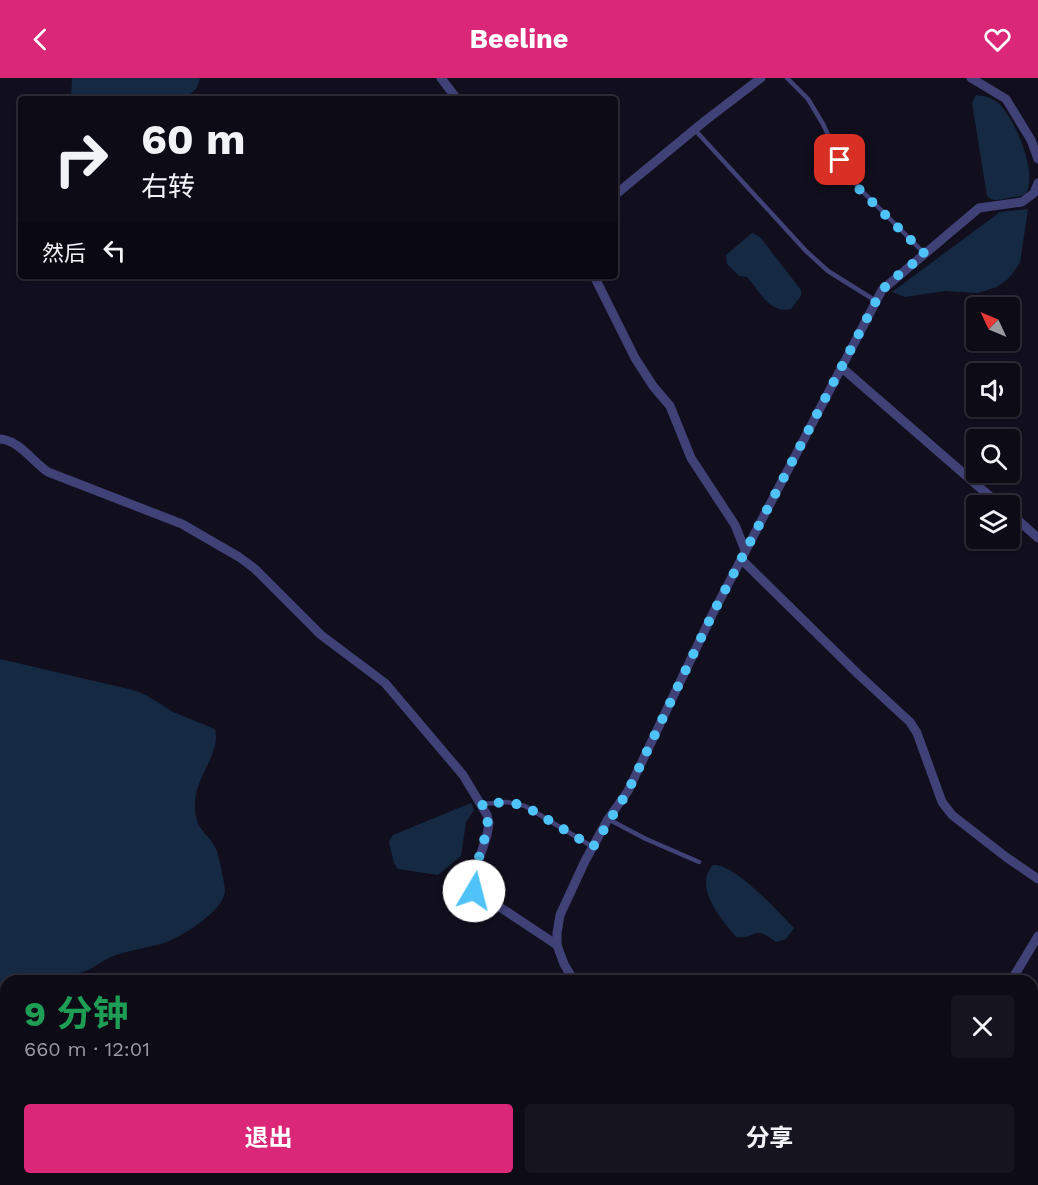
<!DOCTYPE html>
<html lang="zh">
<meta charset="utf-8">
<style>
body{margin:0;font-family:"Work Sans","Noto Sans SC",sans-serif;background:#16141f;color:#f1f3f6;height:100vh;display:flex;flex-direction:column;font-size:22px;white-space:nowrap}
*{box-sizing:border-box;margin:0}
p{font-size:20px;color:#9a9ba1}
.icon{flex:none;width:33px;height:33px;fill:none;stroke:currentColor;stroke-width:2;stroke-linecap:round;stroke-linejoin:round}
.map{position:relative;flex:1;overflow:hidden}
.drawer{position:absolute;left:0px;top:897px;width:1038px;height:210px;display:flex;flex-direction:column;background:#0d0b16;border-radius:18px 18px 0 0;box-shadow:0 2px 4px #0004,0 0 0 2px #2d2b35}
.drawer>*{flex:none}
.banner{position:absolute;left:18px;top:18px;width:600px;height:183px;border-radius:6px;box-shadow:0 2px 4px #0004,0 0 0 2px #2d2b35;background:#0d0b16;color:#f1f3f6;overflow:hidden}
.needle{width:39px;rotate:314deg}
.fabs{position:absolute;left:966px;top:219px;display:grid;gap:12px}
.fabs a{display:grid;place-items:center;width:54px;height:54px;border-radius:6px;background:#0d0b16;box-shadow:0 2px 4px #0004,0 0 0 2px #2d2b35;font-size:30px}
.pin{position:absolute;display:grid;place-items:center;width:51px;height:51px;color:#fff;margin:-26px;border-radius:12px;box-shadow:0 3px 9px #0006}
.me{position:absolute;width:66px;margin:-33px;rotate:8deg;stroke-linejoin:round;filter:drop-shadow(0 0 4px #0008)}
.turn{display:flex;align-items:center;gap:21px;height:126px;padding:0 24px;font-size:27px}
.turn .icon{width:78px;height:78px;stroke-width:2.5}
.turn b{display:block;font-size:42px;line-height:51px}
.then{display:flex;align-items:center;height:57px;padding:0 24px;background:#0003;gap:12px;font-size:22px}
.round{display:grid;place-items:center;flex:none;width:63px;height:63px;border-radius:6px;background:#16141f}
.headline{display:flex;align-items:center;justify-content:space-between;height:102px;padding:0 24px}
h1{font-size:36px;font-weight:700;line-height:45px;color:#1e9e55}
.action{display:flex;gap:12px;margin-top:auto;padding:12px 24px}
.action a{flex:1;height:69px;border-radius:6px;background:#db2777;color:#fff;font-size:24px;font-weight:700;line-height:69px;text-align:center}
.action a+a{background:#16141f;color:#f1f3f6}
header{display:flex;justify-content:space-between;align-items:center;height:78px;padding:0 24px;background:#db2777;color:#fff;font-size:27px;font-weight:700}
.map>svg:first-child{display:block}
.water{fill:#152942}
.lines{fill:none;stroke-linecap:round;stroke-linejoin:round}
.service{stroke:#404177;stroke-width:4.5}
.minor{stroke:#404177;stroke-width:9}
.route{stroke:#4fc3f7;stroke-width:10;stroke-dasharray:0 18}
</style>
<header><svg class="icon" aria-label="back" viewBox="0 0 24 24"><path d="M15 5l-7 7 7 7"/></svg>Beeline<svg class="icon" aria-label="heart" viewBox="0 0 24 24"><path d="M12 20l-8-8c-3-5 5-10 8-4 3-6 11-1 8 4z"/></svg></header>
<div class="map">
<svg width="1038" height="1107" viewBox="0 0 1038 1107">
<rect width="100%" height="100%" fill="#110f1e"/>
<!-- water -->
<g class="water">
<path d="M 72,0 L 199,0 L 200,1 L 196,11 L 184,21 L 71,21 Z"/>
<path d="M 976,17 C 983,18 991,19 997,24 C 1015,39 1038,95 1026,115 C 1022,119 1014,119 1008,120 C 1000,122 993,124 987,118 L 972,25 Z"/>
<path d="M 1028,131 L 1020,185 L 1008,201 L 997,209 L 978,215 L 945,213 L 905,219 L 892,214 L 1000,134 Z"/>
<path d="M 752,155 L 760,159 L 801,212 L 801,218 L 791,231 C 769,236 760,213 747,199 L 739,198 L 727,186 L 726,177 Z"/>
<path d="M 0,581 L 133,612 L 146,617 L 173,634 L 215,651 C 221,676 195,699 195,725 C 194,754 208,753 217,773 C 219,779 225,807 225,813 C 224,833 181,859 164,865 C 147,870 129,872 111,879 C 101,883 93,891 83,894 C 59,901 31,903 6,903 L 6,906 L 0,907 Z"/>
<path d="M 471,725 L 474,732 L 466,744 L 461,778 L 438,797 L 398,791 L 394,785 L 389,764 L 393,757 Z"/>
<path d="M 713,787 C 735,785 778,834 794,850 L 786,861 L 776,864 C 751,845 758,862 736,859 C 721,841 693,809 713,787 Z"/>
<path d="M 699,1101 L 772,1101 L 771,1107 L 698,1107 Z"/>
<path d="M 878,1101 L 940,1101 L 940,1107 L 876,1107 Z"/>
</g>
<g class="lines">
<!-- service -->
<g class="service">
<path d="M 787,0 L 808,21 L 823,46 L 840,82 L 858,109 L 925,176"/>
<path d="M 695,52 L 806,173 L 828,193 L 876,223"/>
<path d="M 482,726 L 507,724 L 525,728 L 593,769"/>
<path d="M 608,741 L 646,761 L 699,784"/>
</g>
<!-- minor -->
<g class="minor">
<path d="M 441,0 L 457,21"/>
<path d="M 971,0 L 1006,21 L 1031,62 L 1038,81"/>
<path d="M 615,117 L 706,42 L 761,0"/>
<path d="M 594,198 L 635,280 L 653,308 L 670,328 L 691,380 L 735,447 L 745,472"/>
<path d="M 841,289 L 1001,428"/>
<path d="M 0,361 C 19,362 33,384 48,394 L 182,446 L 239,479 L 255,491 L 321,557 L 385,605 L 463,697 L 487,737 L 489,745 L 487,757 L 471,806 L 471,810 L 557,867"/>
<path d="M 1010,435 L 1038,460"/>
<path d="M 741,481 L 859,597 L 910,644 L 917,655 L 942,724 L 952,737 L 1006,779 L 1038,801"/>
<path d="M 574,903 L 564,886 L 557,867 L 557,855 L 560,837 L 585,783 L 608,741 L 628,713 L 712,537 L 882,212 L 979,130 L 1022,124 L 1034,115 L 1038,105"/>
<path d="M 1011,903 L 1038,858"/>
<path d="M 1032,1033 L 1038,1038"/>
<path d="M 980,1101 L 981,1107"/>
<path d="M 690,1107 L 691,1101"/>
</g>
</g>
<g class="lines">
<!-- route -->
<path class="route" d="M 474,813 L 471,806 L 488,749 L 487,737 L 482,726 L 507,724 L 525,728 L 593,769 L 628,713 L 712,537 L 876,223 L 887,206 L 925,176 L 858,110 L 840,82"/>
</g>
</svg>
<div class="fabs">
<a><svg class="needle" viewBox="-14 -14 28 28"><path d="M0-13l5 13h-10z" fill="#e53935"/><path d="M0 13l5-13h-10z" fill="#9a9ba1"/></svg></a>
<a><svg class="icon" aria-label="sound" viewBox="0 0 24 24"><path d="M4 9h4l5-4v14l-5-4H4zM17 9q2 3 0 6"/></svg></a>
<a><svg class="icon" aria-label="search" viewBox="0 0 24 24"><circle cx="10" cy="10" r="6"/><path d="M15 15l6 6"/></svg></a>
<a><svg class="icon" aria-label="layers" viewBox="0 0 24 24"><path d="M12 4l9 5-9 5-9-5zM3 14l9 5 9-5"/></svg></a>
</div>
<div class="pin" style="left:840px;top:82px;background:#d93025"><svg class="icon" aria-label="arrive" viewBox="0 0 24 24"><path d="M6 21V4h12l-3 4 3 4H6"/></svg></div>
<svg class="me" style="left:474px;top:813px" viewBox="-20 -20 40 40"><circle r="19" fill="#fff"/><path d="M0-13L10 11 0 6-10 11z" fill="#4fc3f7"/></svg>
<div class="banner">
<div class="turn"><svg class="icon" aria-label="right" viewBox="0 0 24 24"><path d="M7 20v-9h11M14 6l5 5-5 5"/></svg><div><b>60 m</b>右转</div></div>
<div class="then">然后<svg class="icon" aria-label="left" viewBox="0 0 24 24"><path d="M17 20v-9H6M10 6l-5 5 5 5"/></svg></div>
</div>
<section class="drawer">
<div class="headline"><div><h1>9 分钟</h1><p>660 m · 12:01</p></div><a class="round"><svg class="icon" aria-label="close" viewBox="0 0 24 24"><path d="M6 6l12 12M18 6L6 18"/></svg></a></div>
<div class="action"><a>退出</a><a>分享</a></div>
</section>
</div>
